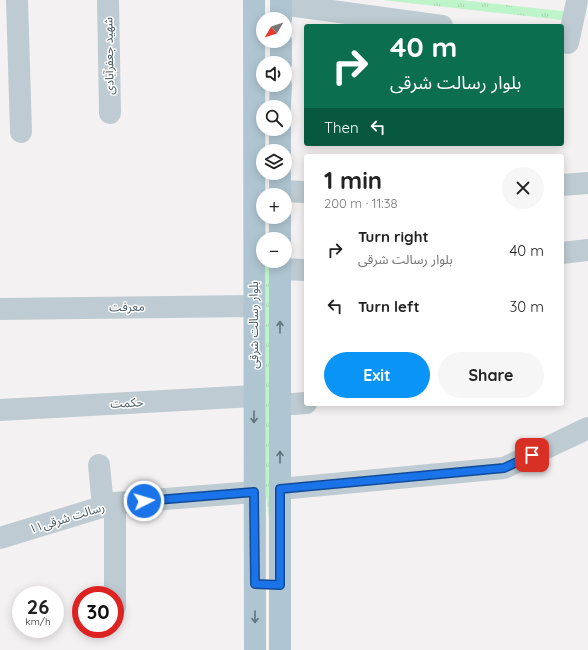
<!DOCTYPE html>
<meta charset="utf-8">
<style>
body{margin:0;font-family:Quicksand,"Noto Sans Arabic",sans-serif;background:#f6f6f6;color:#222;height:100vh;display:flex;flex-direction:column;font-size:15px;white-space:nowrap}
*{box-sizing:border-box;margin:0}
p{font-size:13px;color:#767676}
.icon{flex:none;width:22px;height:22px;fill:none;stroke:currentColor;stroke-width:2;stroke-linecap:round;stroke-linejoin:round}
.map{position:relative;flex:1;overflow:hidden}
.details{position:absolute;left:304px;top:154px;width:260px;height:252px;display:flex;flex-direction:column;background:#fff;border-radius:4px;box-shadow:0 2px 10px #0003}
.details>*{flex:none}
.hud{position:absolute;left:304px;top:24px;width:260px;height:122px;border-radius:4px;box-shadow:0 2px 10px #0003;background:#0b6e4f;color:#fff;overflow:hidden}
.needle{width:26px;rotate:231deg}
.controls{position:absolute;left:256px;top:12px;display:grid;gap:8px}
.controls a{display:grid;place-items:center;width:36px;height:36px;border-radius:50%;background:#fff;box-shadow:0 2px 10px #0003;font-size:20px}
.speed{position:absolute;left:12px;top:586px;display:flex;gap:8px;font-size:20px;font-weight:700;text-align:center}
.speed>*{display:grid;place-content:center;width:52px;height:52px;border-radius:50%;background:#fff;box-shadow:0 2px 10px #0003;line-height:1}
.speed small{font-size:10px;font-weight:400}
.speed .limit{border:6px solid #d22;background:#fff;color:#111}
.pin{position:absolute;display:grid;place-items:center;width:34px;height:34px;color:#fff;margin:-17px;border-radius:8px;box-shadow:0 2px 6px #0006}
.me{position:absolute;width:44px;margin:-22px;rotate:85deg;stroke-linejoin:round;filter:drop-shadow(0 0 3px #0008)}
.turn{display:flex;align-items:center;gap:14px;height:84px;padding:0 20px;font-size:18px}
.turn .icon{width:52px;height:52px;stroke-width:2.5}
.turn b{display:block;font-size:28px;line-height:34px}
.then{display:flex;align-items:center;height:38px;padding:0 20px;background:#0003;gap:8px;font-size:15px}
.round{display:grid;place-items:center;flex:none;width:42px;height:42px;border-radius:21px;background:#f6f6f6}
.overview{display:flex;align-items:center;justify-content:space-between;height:68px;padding:0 20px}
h1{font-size:24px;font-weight:700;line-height:30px}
.cta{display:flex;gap:8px;margin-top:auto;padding:8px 20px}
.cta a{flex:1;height:46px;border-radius:24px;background:#0a94f5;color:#fff;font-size:16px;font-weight:700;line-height:46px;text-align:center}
.cta a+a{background:#f6f6f6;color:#222}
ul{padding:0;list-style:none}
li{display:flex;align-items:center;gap:12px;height:56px;padding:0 20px}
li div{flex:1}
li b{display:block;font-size:15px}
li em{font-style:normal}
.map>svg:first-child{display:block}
.grass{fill:url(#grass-tufts)}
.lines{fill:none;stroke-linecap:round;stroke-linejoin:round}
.minor{stroke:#becbd2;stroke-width:22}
.major{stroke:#afc6d2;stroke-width:22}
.oneway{stroke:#61747d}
.route-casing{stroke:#114b97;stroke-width:10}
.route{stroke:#1a73e8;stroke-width:7}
.labels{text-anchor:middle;stroke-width:3;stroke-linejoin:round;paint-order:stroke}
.street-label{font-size:12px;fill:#475961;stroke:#fff}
</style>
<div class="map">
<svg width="588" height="650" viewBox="0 0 588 650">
<defs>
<pattern id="grass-tufts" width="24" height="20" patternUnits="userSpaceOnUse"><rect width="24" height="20" fill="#bef4ca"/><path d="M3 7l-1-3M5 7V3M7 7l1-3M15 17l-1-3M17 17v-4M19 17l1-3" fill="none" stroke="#a5d3b0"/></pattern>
</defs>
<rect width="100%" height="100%" fill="#f4f1f2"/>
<!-- grass -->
<g class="grass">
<path d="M 382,0 L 460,0 L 572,12 L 571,21 Z"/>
<path d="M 266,261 L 274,261 L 274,560 L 266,495 Z"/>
</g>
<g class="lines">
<!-- minor -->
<g class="minor">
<path d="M 17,0 L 21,132"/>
<path d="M 108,0 L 110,113"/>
<path d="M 281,4 L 442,26"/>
<path d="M 562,42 L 568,43 L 577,1"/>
<path d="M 562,185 L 588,183"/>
<path d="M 280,191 L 306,192"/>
<path d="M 562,253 L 588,250"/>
<path d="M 280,269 L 306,270"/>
<path d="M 0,309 L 254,306"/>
<path d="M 280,405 L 306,403"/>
<path d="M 0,410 L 254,396"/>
<path d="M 99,465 L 103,506"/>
<path d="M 280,489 L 504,468 L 588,428"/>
<path d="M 115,503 L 115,607"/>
<path d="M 0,538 L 115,503 L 254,492"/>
</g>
<!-- major -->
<g class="major">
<path d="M 254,0 L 255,650"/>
<path d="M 281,19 L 281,0"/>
<path d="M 281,63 L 281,41"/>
<path d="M 280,107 L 281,85"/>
<path d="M 280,151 L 280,129"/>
<path d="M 280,195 L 280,173"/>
<path d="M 280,217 L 280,239"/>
<path d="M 280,261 L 280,650"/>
</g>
</g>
<!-- one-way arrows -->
<defs><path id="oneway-shaft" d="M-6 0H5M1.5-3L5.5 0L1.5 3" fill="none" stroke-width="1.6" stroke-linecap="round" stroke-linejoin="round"/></defs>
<g class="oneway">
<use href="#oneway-shaft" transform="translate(280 327) rotate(-90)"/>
<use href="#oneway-shaft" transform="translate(254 417) rotate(90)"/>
<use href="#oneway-shaft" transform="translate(280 457) rotate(-90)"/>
<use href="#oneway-shaft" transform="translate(255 617) rotate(90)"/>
</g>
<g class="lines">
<!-- route casing -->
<g class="route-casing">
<path id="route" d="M 144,501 L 254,492 L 255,584 L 280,585 L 280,489 L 504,468 L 532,455"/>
</g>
<!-- route -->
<use href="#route" class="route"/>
</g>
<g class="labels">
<!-- street labels -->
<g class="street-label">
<text transform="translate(109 56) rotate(-91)" y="4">شهید جعفرآبادی</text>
<text transform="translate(127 307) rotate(-1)" y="4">معرفت</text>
<text transform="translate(254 325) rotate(-90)" y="4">بلوار رسالت شرقی</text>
<text transform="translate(127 403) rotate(-3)" y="4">حکمت</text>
<text transform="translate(67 518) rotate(-17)" y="4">رسالت شرقی۱۱</text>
</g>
</g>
</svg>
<div class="controls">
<a><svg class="needle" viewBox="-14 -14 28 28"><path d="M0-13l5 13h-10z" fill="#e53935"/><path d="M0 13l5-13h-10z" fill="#767676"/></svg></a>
<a><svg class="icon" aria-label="sound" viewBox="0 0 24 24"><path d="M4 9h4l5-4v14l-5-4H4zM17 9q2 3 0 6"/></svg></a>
<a><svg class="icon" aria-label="search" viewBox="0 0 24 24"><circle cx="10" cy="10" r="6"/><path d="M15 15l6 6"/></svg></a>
<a><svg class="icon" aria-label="layers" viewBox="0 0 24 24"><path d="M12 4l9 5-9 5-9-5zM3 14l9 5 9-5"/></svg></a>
<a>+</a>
<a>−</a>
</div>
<div class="speed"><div>26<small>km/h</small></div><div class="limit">30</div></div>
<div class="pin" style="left:532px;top:455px;background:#d93025"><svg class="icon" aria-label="arrive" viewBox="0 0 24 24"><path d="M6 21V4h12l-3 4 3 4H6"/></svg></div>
<svg class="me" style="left:144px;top:501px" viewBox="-20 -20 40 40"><circle r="17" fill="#1a73e8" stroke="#fff" stroke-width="3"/><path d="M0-11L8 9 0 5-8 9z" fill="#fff"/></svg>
<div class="hud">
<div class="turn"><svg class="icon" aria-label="right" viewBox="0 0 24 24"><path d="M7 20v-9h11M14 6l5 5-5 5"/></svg><div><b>40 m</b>بلوار رسالت شرقی</div></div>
<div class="then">Then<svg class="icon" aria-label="left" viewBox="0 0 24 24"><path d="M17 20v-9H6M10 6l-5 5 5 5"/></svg></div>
</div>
<section class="details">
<div class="overview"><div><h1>1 min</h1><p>200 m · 11:38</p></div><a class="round"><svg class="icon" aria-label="close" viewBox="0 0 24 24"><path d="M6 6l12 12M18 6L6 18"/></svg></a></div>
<ul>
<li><svg class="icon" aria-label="right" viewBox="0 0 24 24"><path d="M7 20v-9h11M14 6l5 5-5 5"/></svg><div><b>Turn right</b><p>بلوار رسالت شرقی</p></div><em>40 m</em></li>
<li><svg class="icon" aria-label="left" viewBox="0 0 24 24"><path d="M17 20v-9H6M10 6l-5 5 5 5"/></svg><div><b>Turn left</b></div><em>30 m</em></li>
</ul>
<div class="cta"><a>Exit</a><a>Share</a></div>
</section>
</div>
